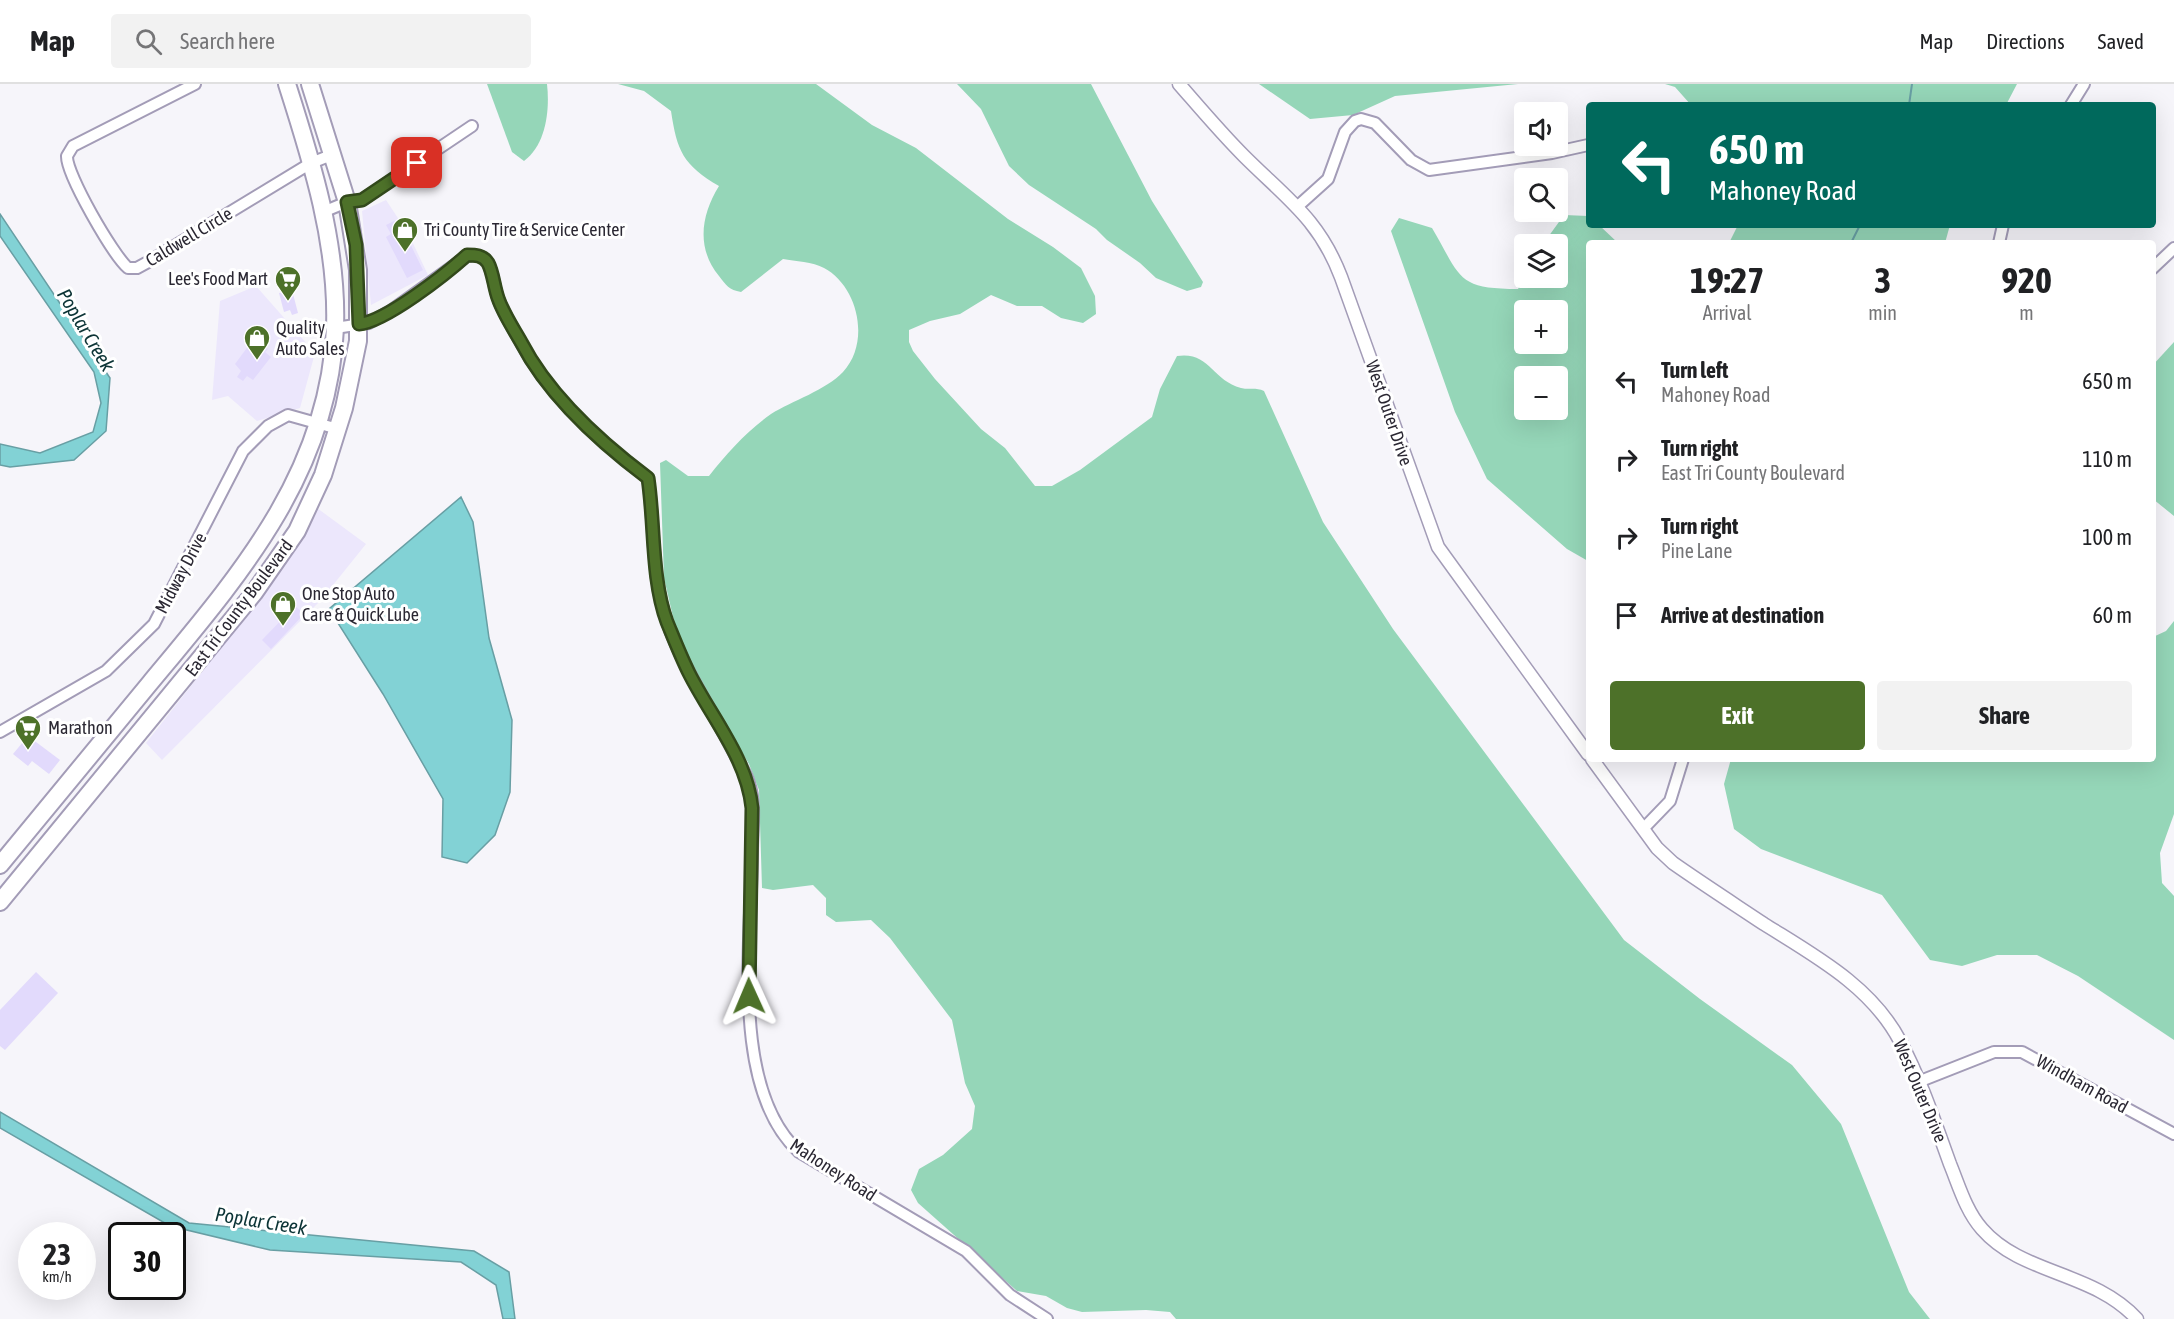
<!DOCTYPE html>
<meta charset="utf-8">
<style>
body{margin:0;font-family:"Asap Condensed",sans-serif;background:#f2f2f2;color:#202124;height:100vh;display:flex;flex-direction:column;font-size:22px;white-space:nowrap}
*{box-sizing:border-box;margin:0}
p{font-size:20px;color:#757577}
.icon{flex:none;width:33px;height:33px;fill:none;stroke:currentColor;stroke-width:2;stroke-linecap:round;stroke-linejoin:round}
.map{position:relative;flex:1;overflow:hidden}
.panel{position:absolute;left:1586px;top:156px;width:570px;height:522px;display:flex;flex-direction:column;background:#fff;border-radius:6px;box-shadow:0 6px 24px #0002}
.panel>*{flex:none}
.guide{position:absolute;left:1586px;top:18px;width:570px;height:126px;border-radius:6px;box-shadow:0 6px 24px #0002;background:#00695c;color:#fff;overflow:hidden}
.tools{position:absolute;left:1514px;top:18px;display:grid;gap:12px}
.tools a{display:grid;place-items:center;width:54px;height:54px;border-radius:6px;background:#fff;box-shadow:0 6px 24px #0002;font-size:30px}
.speed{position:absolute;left:18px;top:1138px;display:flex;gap:12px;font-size:30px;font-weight:700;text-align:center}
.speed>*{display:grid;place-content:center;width:78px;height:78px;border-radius:50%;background:#fff;box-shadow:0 6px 24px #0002;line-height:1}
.speed small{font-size:15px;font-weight:400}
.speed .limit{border:3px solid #111;border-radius:9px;background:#fff;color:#111}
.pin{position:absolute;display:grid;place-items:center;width:51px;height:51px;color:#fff;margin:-26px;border-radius:12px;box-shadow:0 3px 9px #0006}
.me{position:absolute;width:66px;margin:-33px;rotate:359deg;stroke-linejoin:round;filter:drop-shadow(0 0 4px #0008)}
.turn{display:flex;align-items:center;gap:21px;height:126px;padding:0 24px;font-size:27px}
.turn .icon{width:78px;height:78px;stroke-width:2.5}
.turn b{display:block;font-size:42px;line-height:51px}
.eta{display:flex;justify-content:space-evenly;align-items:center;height:102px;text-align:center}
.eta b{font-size:36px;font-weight:700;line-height:42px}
.primary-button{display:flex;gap:12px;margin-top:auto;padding:12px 24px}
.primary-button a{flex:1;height:69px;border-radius:6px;background:#4d7129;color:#fff;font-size:24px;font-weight:700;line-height:69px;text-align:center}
.primary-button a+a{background:#f2f2f2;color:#202124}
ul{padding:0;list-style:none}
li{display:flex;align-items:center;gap:18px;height:78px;padding:0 24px}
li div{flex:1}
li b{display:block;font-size:22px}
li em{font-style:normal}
header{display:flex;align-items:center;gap:36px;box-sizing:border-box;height:84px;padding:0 30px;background:#fff;border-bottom:2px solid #e0e0e0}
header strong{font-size:28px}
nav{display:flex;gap:33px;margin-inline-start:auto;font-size:21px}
.search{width:420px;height:54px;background:#f2f2f2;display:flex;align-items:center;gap:15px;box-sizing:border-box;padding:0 21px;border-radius:6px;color:#757577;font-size:22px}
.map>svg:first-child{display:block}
.built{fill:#ece7fc}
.forest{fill:#95d6b8;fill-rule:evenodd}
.water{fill:#82d2d5;stroke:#689fa4;stroke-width:1.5}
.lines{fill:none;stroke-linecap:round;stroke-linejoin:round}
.stream{stroke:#689fa4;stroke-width:2}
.building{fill:#e2dafc}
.minor-casing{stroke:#a39cb7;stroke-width:14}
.tertiary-casing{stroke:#a39cb7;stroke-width:15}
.trunk-casing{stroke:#a39cb7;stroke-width:20}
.minor{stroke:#fff;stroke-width:10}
.tertiary{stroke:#fff;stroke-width:12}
.trunk{stroke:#fff;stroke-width:16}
.route-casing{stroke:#32491b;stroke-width:15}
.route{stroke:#4d7129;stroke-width:10}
.labels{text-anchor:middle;stroke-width:6;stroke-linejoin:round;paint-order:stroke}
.poi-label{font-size:18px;fill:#2b2833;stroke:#fff;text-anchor:start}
.street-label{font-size:18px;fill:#2b2833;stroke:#fff}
.water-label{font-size:20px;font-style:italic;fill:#0c3436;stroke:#fff}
</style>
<header>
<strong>Map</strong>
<div class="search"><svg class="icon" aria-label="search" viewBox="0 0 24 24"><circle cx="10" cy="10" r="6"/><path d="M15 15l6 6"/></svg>Search here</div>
<nav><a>Map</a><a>Directions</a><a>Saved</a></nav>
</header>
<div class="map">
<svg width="2174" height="1235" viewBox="0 0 2174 1235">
<rect width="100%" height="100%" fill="#f6f5fa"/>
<!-- built -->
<g class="built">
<path d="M 386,116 L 409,151 L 428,191 L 371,221 L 362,127 Z"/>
<path d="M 256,202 L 315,269 L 300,324 L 257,337 L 228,312 L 212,316 L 220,217 Z"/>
<path d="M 317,424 L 366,460 L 321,516 L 162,676 L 146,659 L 279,490 Z"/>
</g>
<!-- forest -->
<g class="forest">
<path d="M 487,0 L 547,0 C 550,26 546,61 524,77 L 512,68 Z"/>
<path d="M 618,0 L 816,0 L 872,41 L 916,64 L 1008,135 L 1053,163 L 1081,184 L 1095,212 L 1096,230 L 1083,239 L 1061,234 L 1042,222 L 1017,222 L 991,211 L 960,230 L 930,237 L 909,246 L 909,258 L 913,267 L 935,295 L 981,345 L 1005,364 L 1035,402 L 1052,402 L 1080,386 L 1152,333 L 1160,305 L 1177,272 C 1209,267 1212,296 1241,304 C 1249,306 1256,303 1264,307 L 1323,438 L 1393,545 L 1624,856 L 1700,915 L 1792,981 L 1841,1040 L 1909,1208 L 1930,1235 L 1176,1235 L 1170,1228 L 1146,1226 L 1082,1228 L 1067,1224 L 1046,1212 L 1017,1207 L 918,1119 L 911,1106 L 919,1085 L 943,1071 L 972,1045 L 975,1022 L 965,999 L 952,936 L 890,854 L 871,836 L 836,838 L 826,831 L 826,814 L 813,801 L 773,806 L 762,804 L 759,706 L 749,680 L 713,621 L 677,550 L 664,494 L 660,379 L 666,376 L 688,392 L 709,392 C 727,369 747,347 771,330 C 792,317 826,306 843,288 C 871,258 858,202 824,184 C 813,178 795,177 783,175 L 741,208 C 729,206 726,201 719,192 C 696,164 701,131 719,102 C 683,81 677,67 671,27 L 644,7 Z"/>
<path d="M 957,0 L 1091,0 L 1152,117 L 1203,198 L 1201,203 L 1187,207 L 1156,194 L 1140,179 L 1107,156 L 1096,145 L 1029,101 L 1009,82 L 981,25 Z"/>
<path d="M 1259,0 L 1518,0 L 1395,12 L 1353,31 L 1310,35 Z"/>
<path d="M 1665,0 L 2017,0 L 2006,21 L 1691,21 L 1675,3 Z"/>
<path d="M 1564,131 L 1588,132 L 1588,141 L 1599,141 L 1618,159 L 1588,159 L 1588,477 L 1567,465 L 1487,395 L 1455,328 L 1391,147 L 1399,134 L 1432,144 C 1461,193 1456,205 1518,205 L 1524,193 L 1557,194 L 1557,160 L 1543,160 ZM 1557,226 L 1557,260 L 1524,260 L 1524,226 ZM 1557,292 L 1557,326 L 1524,326 L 1524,292 Z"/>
<path d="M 1738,141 L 1950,141 L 1945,159 L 1729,159 Z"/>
<path d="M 2174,258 L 2174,432 L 2153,415 L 2152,282 Z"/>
<path d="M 2174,537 L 2174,730 L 2160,769 L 2162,799 L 2174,812 L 2174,956 L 2078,892 L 2037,871 L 1997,871 L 1962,882 L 1930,876 L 1882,811 L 1761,765 L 1734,745 L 1724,700 L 1731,675 L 2152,675 L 2153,553 L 2166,547 Z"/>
</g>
<!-- water -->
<g class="water">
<path d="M 0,130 L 110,294 L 106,347 L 74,376 L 10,383 L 0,381 L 0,360 L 40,369 L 93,348 L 101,319 L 94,288 L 0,152 Z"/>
<path d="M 461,413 L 473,438 L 489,554 L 512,636 L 510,708 L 495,751 L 467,779 L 442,773 L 443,715 L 383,610 L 329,525 Z"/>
<path d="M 0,1028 L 189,1139 L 474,1167 L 509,1188 L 515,1235 L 503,1235 L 496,1201 L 461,1178 L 270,1166 L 170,1142 L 0,1044 Z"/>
</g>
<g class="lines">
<!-- stream -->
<g class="stream">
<path d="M 1909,21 L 1912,0"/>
<path d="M 1851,159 L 1860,141"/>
</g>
</g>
<!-- building -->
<g class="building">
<path d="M 398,135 L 423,186 L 407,194 L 386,153 L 391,150 L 386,141 Z"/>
<path d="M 292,206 L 298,229 L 292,231 L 290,226 L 284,228 L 279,209 Z"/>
<path d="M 252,257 L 259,263 L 262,260 L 268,265 L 265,268 L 271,273 L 253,296 L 247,292 L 243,297 L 237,293 L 241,287 L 235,280 Z"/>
<path d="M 295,522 L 304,530 L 271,565 L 262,556 Z"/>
<path d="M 28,652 L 60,676 L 49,690 L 32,677 L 28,682 L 13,670 Z"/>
<path d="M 36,888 L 58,909 L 5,966 L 0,962 L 0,926 Z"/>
</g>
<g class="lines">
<!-- minor casing -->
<g class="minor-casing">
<g id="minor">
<path d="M 195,0 L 73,62 L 67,72 C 66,90 113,171 128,184 L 137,184 L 148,178 L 311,79 L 334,70"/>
<path d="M 2071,21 L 2084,0"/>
<path d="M 1298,122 L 1328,95 L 1345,48 L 1355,37 L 1361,35 L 1375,39 L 1411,76 L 1429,86 L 1552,69 L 1588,61"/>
<path d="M 323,128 L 347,118 L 362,116 L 472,42"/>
<path d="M 1999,159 L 2003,141"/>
<path d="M 2152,185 L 2174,164"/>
<path d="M 335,244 L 369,239 L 392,226 L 467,172 C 475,171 483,171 488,179 C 493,188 494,203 498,214 C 503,229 513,244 521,259 C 549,312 600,358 648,394 C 655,441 651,493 667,538 C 683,584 711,624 733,667 C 738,677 746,688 749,699 C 756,720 752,746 752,767 C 752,853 729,1004 799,1068 L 966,1167 L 1010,1211 L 1047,1235"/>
<path d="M 0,648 L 106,587 L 154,540 L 243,367 L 268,342 L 288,331 L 338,345"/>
<path d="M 1643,745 L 1670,717 L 1683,675"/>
<path d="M 1918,998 L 1994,968 L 2022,968 L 2174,1050"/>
</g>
</g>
<!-- tertiary casing -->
<g class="tertiary-casing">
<g id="tertiary">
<path d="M 1179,0 C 1200,24 1221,49 1244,72 C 1286,114 1319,135 1341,193 L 1438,463 L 1588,670"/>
<path d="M 1592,675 L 1657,764 L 1673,779 C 1703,800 1734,820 1764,840 C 1815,872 1871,902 1900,957 C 1921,996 1935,1039 1950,1080 C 1959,1102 1966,1127 1982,1145 C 2022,1191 2093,1187 2137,1235"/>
</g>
</g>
<!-- trunk casing -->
<g class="trunk-casing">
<g id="trunk">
<path d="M 0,781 C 50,721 100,660 150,599 C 238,493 329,390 335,244 C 338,161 312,78 287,0"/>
<path d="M 0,818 L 254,509 L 297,447 L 323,391 L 344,324 L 358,257 L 358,186 L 347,118 L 310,0"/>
</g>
</g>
<!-- minor -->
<use href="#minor" class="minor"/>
<!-- tertiary -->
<use href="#tertiary" class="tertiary"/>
<!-- trunk -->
<use href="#trunk" class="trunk"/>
</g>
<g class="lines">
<!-- route casing -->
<g class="route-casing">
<path id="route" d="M 417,79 L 362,116 L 347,118 L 356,161 L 359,240 C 385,238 446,190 467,171 C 475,171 483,171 488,179 C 493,188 494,203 498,214 C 503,229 513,244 521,258 C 549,312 600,358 648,394 C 655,440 651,495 667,538 C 674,555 681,573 689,589 C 711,633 747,674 752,724 L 749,912"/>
</g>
<!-- route -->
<use href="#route" class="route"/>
</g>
<!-- icons -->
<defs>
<g id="shop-pin" transform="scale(1.35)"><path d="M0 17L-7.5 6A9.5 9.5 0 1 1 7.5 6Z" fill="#4d7129" stroke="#fff"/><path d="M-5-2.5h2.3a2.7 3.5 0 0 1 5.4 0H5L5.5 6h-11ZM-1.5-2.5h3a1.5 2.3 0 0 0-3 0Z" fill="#fff"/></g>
<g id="supermarket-pin" transform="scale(1.35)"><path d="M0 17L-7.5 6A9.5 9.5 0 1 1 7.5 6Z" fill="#4d7129" stroke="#fff"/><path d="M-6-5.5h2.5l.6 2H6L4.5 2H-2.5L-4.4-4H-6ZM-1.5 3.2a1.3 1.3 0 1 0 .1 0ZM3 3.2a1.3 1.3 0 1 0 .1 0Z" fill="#fff"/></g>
</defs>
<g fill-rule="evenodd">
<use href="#shop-pin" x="405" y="146"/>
<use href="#supermarket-pin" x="288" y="195"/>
<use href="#shop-pin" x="257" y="254"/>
<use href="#shop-pin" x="283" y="520"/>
<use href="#supermarket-pin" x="28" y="644"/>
</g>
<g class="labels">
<!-- poi labels -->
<g class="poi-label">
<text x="424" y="152">Tri County Tire &amp; Service Center</text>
<text x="268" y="201" text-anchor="end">Lee's Food Mart</text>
<text x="276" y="250">Quality<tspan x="276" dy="21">Auto Sales</tspan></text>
<text x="302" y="516">One Stop Auto<tspan x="302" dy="21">Care &amp; Quick Lube</tspan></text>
<text x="48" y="650">Marathon</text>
</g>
<!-- street labels -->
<g class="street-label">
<text transform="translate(189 153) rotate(-31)" y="6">Caldwell Circle</text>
<text transform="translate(1389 329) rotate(71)" y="6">West Outer Drive</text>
<text transform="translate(181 489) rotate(-62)" y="6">Midway Drive</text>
<text transform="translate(239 524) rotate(-53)" y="6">East Tri County Boulevard</text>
<text transform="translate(2082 1000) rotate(29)" y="6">Windham Road</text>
<text transform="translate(1920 1007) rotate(67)" y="6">West Outer Drive</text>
<text transform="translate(833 1086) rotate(33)" y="6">Mahoney Road</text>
</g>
<!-- water labels -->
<g class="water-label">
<text transform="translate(86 246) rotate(59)" y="7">Poplar Creek</text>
<text transform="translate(261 1137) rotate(9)" y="7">Poplar Creek</text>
</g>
</g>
</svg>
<div class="tools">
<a><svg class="icon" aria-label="sound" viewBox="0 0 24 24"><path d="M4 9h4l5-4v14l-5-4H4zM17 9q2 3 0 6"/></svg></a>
<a><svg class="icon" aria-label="search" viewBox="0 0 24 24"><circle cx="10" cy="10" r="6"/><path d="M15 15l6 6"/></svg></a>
<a><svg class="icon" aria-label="layers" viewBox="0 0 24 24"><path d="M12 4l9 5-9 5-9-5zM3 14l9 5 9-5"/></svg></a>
<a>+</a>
<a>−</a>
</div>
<div class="speed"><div>23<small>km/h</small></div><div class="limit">30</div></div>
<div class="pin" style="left:417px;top:79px;background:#d93025"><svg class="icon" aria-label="arrive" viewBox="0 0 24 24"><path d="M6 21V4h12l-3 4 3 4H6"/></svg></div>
<svg class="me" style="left:749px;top:912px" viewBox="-20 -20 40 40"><path d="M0-17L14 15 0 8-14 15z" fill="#4d7129" stroke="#fff" stroke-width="4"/></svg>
<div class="guide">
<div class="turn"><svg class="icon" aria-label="left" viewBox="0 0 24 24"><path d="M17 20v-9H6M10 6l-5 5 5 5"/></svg><div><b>650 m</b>Mahoney Road</div></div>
</div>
<section class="panel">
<div class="eta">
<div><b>19:27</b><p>Arrival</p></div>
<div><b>3</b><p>min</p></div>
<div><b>920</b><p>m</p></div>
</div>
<ul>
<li><svg class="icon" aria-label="left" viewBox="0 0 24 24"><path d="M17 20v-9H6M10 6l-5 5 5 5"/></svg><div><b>Turn left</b><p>Mahoney Road</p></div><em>650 m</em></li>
<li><svg class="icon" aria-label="right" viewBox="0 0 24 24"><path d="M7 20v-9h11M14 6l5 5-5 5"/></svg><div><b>Turn right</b><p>East Tri County Boulevard</p></div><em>110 m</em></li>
<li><svg class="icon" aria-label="right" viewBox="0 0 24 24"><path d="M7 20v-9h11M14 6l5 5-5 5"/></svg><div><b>Turn right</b><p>Pine Lane</p></div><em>100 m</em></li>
<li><svg class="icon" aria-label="arrive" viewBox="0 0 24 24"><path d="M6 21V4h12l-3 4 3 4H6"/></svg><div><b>Arrive at destination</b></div><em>60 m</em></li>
</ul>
<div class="primary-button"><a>Exit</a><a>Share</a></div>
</section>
</div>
